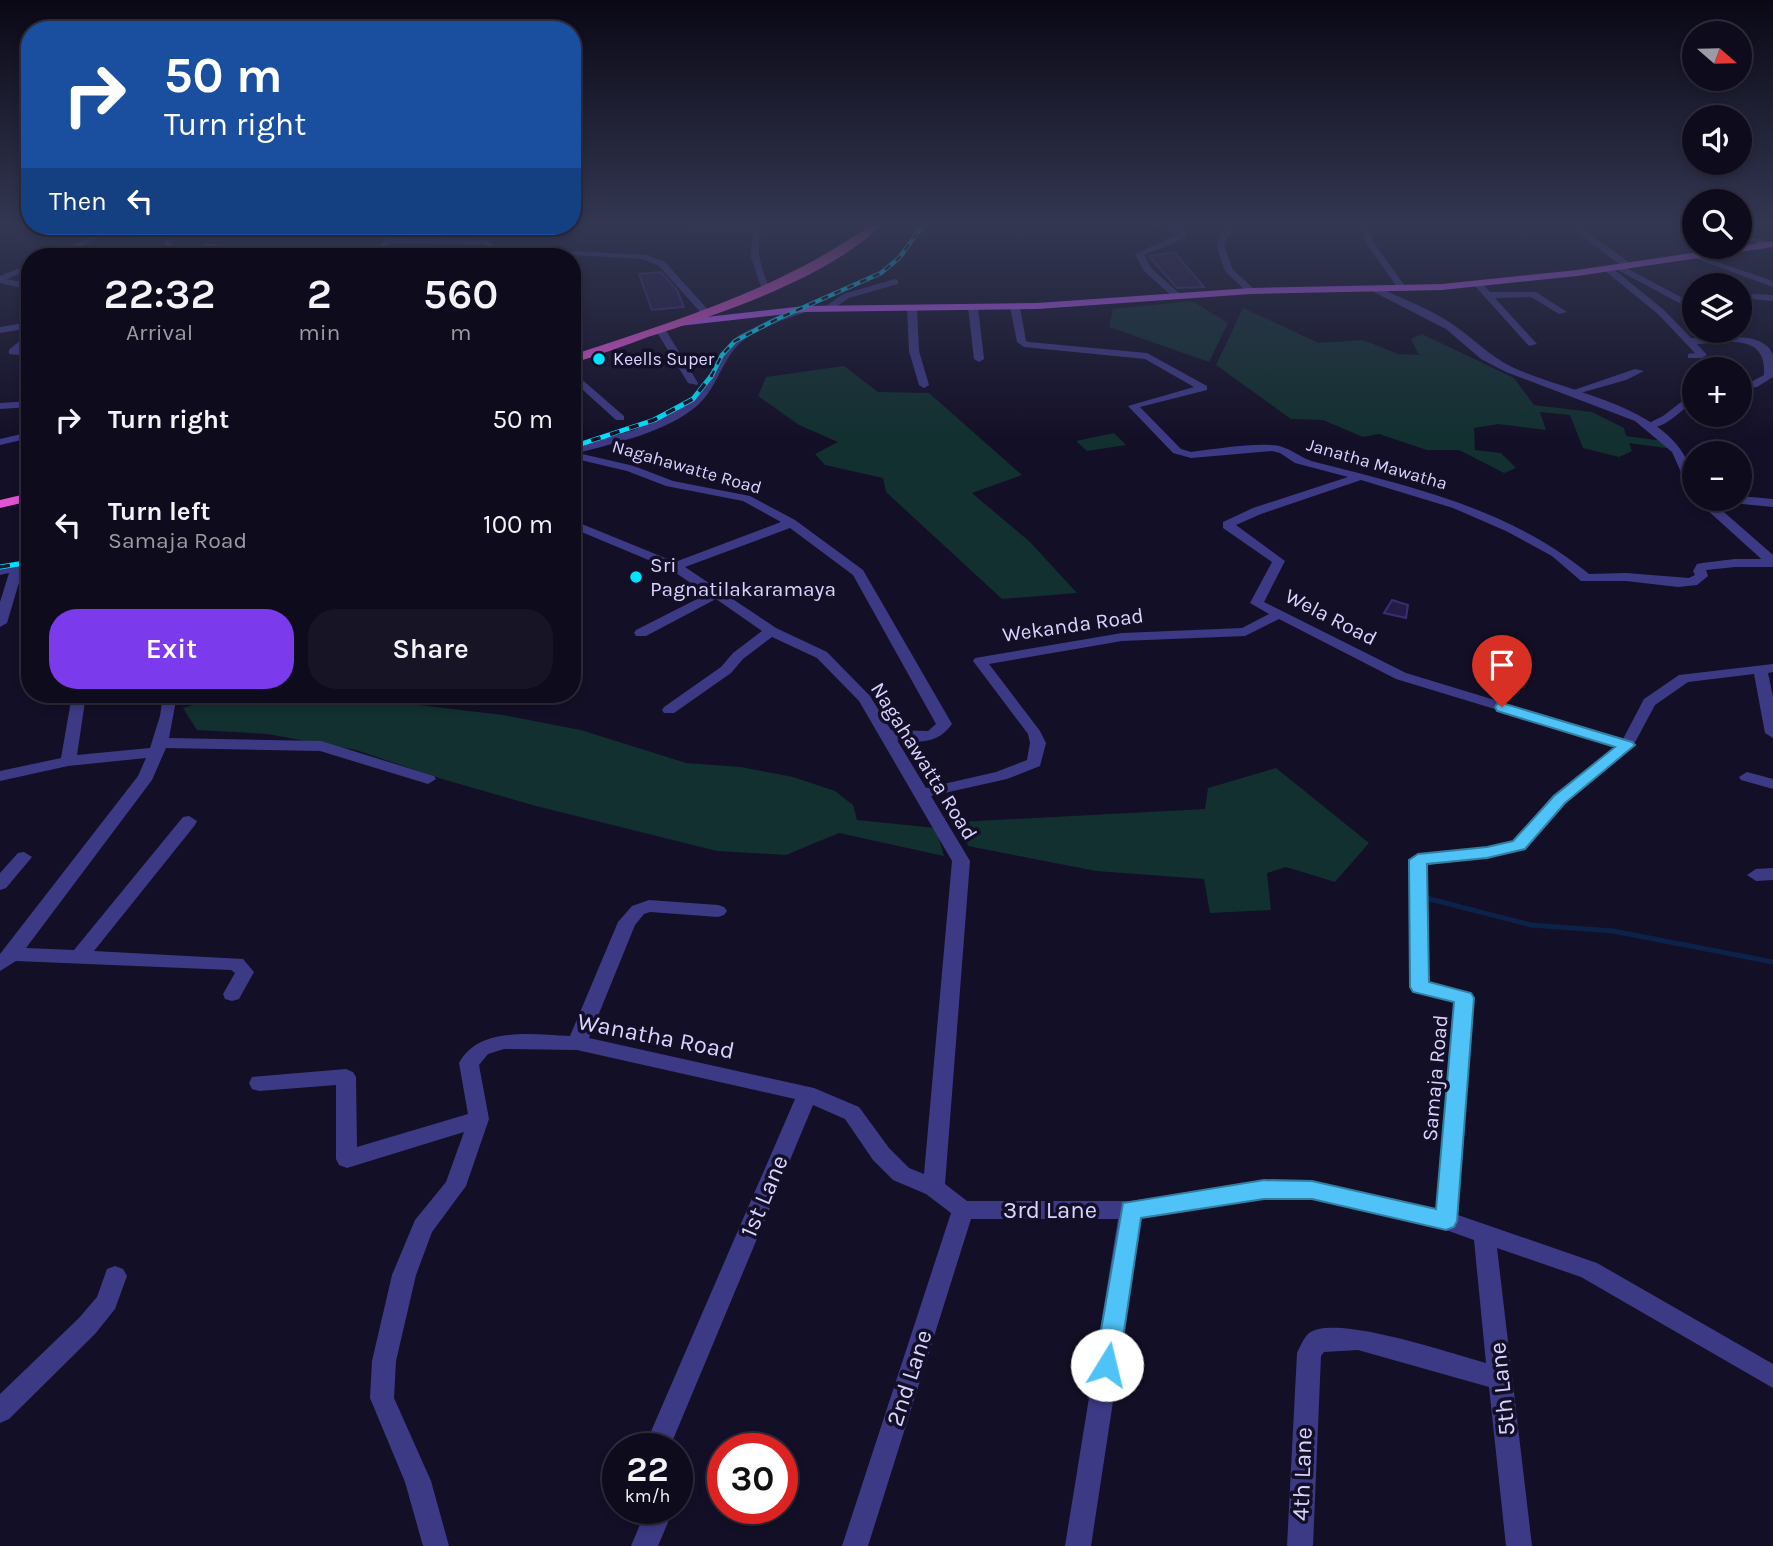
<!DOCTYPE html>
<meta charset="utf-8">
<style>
body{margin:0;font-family:Karla,sans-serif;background:#171425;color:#f1f3f6;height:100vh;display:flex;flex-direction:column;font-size:26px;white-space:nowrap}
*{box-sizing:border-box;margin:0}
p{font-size:23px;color:#9b9ba3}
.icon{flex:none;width:38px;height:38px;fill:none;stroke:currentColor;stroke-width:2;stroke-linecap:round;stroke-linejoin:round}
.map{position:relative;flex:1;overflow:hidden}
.sheet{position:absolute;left:21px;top:248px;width:560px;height:455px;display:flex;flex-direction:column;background:#0e0b1c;border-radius:28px;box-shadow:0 4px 10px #0003,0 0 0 2px #2e2b3b}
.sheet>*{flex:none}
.hud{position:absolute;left:21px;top:21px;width:560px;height:214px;border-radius:28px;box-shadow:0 4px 10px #0003,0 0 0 2px #2e2b3b;background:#1a4fa0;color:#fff;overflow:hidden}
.needle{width:46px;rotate:110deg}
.controls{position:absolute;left:1682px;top:21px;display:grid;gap:14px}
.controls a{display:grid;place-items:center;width:70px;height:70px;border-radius:50%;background:#0e0b1c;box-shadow:0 4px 10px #0003,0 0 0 2px #2e2b3b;font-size:35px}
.speed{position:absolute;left:602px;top:1433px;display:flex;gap:14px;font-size:35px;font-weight:700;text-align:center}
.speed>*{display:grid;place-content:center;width:91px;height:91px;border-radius:50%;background:#0e0b1c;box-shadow:0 4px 10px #0003,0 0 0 2px #2e2b3b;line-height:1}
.speed small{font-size:18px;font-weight:400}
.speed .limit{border:10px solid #d22;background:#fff;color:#111}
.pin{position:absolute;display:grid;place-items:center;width:60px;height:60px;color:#fff;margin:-72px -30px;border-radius:50% 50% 50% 0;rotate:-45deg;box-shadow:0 0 7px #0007}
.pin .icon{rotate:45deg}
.me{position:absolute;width:77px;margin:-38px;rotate:9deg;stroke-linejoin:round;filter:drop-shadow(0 0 5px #0008)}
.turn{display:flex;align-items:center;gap:24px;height:147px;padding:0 28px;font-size:32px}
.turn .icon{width:91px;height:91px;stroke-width:2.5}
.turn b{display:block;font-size:49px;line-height:60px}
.then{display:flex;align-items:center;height:66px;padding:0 28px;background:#0003;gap:14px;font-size:26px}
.eta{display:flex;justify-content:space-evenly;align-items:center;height:119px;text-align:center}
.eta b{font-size:42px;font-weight:600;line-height:49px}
.primary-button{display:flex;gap:14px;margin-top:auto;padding:14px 28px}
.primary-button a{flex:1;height:80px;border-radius:28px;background:#7c3aed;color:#fff;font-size:28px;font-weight:600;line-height:80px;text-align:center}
.primary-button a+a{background:#171425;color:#f1f3f6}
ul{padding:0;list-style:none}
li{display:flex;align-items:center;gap:21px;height:105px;padding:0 28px}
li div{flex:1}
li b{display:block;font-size:26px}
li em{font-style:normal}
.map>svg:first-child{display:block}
.green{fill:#12302f}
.water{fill:#0c2248}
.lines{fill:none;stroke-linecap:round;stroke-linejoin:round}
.stream{stroke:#0c2248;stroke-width:5}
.building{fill:#241b47;stroke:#3b2d73;stroke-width:2}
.minor{fill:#3d3a85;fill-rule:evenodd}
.tertiary{fill:#3d3a85;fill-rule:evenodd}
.primary{fill:#c25bff;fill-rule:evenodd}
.trunk{fill:#e055d1;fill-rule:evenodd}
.rail-far1-casing{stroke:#00e5ff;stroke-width:4.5}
.rail-casing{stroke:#00e5ff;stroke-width:5}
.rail-far1{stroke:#130f26;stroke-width:2.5;stroke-dasharray:7;stroke-linecap:butt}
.rail{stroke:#130f26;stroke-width:3.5;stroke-dasharray:10;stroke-linecap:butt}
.route{fill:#4fc3f7;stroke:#337fa1;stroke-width:2}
.poi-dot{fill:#00e5ff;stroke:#130f26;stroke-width:2.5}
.labels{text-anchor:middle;stroke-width:7;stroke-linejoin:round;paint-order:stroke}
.far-poi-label{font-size:18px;fill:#d9d4ff;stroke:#130f26;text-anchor:start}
.far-street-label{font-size:18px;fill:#d9d4ff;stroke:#130f26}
.poi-label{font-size:21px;fill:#d9d4ff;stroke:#130f26;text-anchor:start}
.street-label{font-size:21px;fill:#d9d4ff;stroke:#130f26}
.near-street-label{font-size:24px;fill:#d9d4ff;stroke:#130f26}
</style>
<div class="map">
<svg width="1773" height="1546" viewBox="0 0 1773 1546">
<rect width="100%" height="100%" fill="#130f26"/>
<!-- green -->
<g class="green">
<path d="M 1192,301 L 1228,323 L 1209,362 L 1109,327 L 1113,309 Z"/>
<path d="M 1243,308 L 1319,343 L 1363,340 L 1398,354 L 1419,355 L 1411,339 L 1422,334 L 1514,378 L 1534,405 L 1592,412 L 1624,428 L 1626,436 L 1664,441 L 1673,449 L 1629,443 L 1632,451 L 1619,457 L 1583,448 L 1570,415 L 1540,412 L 1546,430 L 1498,424 L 1474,428 L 1475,450 L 1501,453 L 1516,468 L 1504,473 L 1459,450 L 1427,450 L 1379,434 L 1363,437 L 1323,420 L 1291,419 L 1216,365 Z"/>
<path d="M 844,366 L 878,392 L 929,393 L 1022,475 L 972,493 L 1030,542 L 1077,593 L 1002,599 L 886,492 L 883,478 L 825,465 L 815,454 L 838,442 L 799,425 L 758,396 L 766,377 Z"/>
<path d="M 1114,433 L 1126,445 L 1087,451 L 1076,441 Z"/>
<path d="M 225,695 L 333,695 L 503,715 L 581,730 L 686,763 L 741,767 L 793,777 L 835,791 L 853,805 L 857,820 L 936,828 L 944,856 L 839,833 L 786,855 L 717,851 L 536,806 L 442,779 L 356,750 L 267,734 L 197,730 L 183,708 Z"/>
<path d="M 1276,768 L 1369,843 L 1335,882 L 1286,867 L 1267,873 L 1271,910 L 1210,913 L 1204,879 L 1096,871 L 968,846 L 958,822 L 1205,809 L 1208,788 Z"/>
</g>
<!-- water -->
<path class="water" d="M 130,226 L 180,226 L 181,227 C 170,239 151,243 136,239 Z"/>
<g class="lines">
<!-- stream -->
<path class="stream" d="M 1426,898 L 1531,925 L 1613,931 L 1773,962"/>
</g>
<!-- building -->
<g class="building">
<path d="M 1174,252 L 1204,287 L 1177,288 L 1149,256 Z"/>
<path d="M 661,272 L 677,290 L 684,307 L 652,310 L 639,274 Z"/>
<path d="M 1392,600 L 1408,605 L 1406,618 L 1384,613 Z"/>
</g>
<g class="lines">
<!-- minor -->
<g class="minor">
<path d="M 757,224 L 765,224 C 752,247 762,268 770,290 L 766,293 L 762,290 L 751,257 L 753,231 L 690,231 L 686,229 L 690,227 L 756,227 Z"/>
<path d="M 1127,224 L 1173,226 L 1187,231 L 1185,238 L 1144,255 L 1151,268 L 1180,294 L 1180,298 L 1174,298 L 1144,271 L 1135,254 L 1179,234 L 1171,230 Z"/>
<path d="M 1232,224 L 1241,224 L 1228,236 L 1224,245 L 1233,270 L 1254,289 L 1254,293 L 1248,293 L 1225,271 L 1216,245 L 1222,233 Z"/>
<path d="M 1359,224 L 1365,224 L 1374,243 L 1407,289 L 1406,291 L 1400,291 L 1366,243 Z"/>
<path d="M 1577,229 L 1583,229 L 1631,264 L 1632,266 L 1628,269 L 1694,304 L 1694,311 L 1616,269 L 1616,265 L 1621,265 L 1577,233 Z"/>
<path d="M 1740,233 L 1772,243 L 1773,245 L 1769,247 L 1740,237 Z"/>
<path d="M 93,236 L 100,238 L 57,257 L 47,257 Z"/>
<path d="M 385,239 L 487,240 L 497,249 L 490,251 L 485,244 L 382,243 Z"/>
<path d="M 164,240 L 170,240 L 174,247 L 164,257 L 156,257 L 166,247 Z"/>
<path d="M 206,243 L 267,255 L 271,257 L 256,257 L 203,247 Z"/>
<path d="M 521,248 L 647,255 L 665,262 L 710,312 L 702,314 L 659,266 L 643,259 L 521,252 L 505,257 L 493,257 Z"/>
<path d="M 1694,254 L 1773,281 L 1773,287 L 1694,258 Z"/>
<path d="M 30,264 L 30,269 L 7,279 L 30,284 L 30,290 L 0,283 L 0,276 Z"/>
<path d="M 1604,266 L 1610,266 L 1664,310 L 1691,338 C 1711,338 1765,329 1773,355 C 1773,361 1773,371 1773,377 L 1757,387 L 1740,389 L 1740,383 L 1751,382 L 1764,375 C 1767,332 1726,343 1697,344 L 1707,355 L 1702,358 L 1688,358 L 1688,354 L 1695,353 L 1658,314 L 1604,270 Z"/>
<path d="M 895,279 L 898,280 L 898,284 L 849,298 L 831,310 L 823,308 L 843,294 Z"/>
<path d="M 1475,282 L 1481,282 L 1490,292 L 1536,292 L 1567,312 L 1559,314 L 1531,297 L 1495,298 L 1537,344 L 1529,346 L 1475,286 Z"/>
<path d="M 1754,294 L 1773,295 L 1773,301 L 1751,299 L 1751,295 Z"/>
<path d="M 973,304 L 978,307 L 984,359 L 979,362 L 974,359 L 968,307 Z"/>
<path d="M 1015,304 L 1020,307 L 1026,341 L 1029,342 L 1147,353 L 1207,386 L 1207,390 L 1140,407 L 1181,449 L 1191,452 C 1217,449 1245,444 1271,445 C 1288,445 1299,458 1315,462 C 1413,487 1510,509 1589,574 L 1626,573 L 1689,578 L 1695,575 L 1693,571 L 1697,564 L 1702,563 L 1735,559 L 1773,559 L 1773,567 L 1735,567 L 1706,570 L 1708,576 L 1697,585 L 1678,587 L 1626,581 L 1581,581 L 1552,556 L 1506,531 L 1453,508 L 1361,480 L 1261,514 L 1236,525 L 1285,561 L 1264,602 L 1406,673 L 1623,739 L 1644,699 L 1679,675 L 1773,664 L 1773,672 L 1768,673 L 1773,697 L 1773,738 L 1765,733 L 1754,674 L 1688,682 L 1655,705 L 1632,748 L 1565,803 L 1525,849 L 1487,858 L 1427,865 L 1428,982 L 1471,993 L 1474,998 L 1458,1215 L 1597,1263 L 1773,1364 L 1773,1388 L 1581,1277 L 1497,1248 L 1532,1546 L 1506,1546 L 1489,1387 L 1358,1350 L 1324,1352 L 1321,1356 L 1313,1546 L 1287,1546 L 1297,1353 C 1300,1347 1303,1339 1308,1334 C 1332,1312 1455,1355 1486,1363 L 1474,1240 L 1446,1230 L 1312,1199 L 1264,1198 L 1141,1218 L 1091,1546 L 1065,1546 L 1118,1219 L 971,1219 L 868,1546 L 842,1546 L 951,1213 L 926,1194 L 893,1180 L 873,1160 L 845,1119 L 813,1105 L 672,1442 L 675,1449 L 649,1449 L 646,1443 L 795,1099 L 577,1050 L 504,1049 L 488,1054 L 479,1065 L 489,1119 L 466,1186 L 432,1232 L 416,1275 L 396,1361 L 394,1398 L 431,1481 L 449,1546 L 423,1546 L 405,1482 L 370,1398 L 372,1361 L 392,1275 L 415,1220 L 446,1182 L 464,1132 L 347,1168 L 339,1165 L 336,1159 L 336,1085 L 259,1091 L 252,1089 L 249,1083 L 252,1077 L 346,1069 L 353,1072 L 356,1077 L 357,1147 L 468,1114 L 459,1063 C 480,1025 533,1035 570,1036 L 618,922 L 632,906 L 649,900 L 718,905 L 724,907 L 727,911 L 724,915 L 718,917 L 650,912 L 644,914 L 635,925 L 589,1038 L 814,1088 L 859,1107 L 889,1148 L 909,1168 L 924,1174 L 952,861 L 859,701 L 817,658 L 772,637 L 743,659 L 731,673 L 674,713 L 664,713 L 662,710 L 664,707 L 721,667 L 733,653 L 762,631 L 716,599 L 646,636 L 636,636 L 634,633 L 636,630 L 707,594 L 670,569 L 572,528 L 572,520 L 675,562 L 781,522 L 743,501 L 666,486 L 627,471 L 572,458 L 572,448 L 634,430 L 680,408 L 698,393 L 724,350 L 739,335 L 771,319 L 809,307 L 809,311 C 782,321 747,329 730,355 C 719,372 713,391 698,405 C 665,433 618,442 578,453 L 634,466 L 673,481 L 750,496 L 795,520 L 863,570 L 952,724 C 938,744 919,743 897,740 L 926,788 L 996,772 L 1027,760 L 1030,743 L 1028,734 L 973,661 L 975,658 L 1122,633 L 1242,628 L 1269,614 L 1250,603 L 1272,562 L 1223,528 L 1223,522 L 1253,508 L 1348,477 L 1295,463 L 1280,453 L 1272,451 L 1191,458 L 1173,453 L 1128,406 L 1194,387 L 1145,359 L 1024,347 L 1017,342 L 1010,307 ZM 790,528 L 853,575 L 936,724 L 928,731 L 891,730 L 870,696 L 827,652 L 776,628 L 685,567 ZM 1279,619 L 1396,679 L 1616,746 L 1553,795 L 1513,841 L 1487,848 L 1418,854 L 1409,860 L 1410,987 L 1412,992 L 1454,1002 L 1436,1209 L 1312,1181 L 1264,1180 L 1131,1201 L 967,1201 L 945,1184 L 970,861 L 931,796 L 1007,779 L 1040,766 L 1046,743 L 1040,731 L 989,664 L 1122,641 L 1245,636 Z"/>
<path d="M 912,305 L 917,308 L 919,351 L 929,385 L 924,388 L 919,385 L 909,351 L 907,308 Z"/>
<path d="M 572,320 L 580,321 L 582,323 L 572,326 Z"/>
<path d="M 30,322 L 30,328 L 0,333 L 0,327 Z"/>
<path d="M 660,326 L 665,329 L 698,383 L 697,385 L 688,383 L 655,329 Z"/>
<path d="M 30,332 L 30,340 L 20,350 L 30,350 L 30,356 L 9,354 L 9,350 Z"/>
<path d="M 1635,369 L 1644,371 L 1626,380 L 1573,395 L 1568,392 Z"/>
<path d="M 572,371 L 624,416 L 624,420 L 616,420 L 572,380 Z"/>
<path d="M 1694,392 L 1694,400 C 1681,411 1665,429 1647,428 L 1647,424 L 1663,416 Z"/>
<path d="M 30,401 L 30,407 L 0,409 L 0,403 Z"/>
<path d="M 30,432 L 30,438 L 0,445 L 0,439 Z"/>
<path d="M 1740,496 L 1773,499 L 1773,507 L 1732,503 L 1726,499 L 1740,499 Z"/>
<path d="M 30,560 L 30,568 L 23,569 L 7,623 L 0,627 L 0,602 L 9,573 L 0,575 L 0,567 Z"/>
<path d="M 72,695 L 86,695 L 77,755 L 150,748 L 160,716 L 163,695 L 177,695 L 169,738 L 321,741 L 434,776 L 436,779 L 428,784 L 320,751 L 166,748 L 152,780 L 26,948 L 74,950 L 183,817 L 189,816 L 197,821 L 195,825 L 94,951 L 243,959 L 254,972 L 239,999 L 232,1001 L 225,999 L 223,994 L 235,973 L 231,970 L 16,961 L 0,971 L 0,954 L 138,776 L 146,758 L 68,766 L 0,781 L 0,771 L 61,758 Z"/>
<path d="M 1747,772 L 1773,779 L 1773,789 L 1741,780 L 1739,777 Z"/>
<path d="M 24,852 L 32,857 L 6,888 L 0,890 L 0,873 L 18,853 Z"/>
<path d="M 1773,868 L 1773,880 L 1756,881 L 1747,875 L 1756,869 Z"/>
<path d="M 115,1266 L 123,1269 L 127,1276 L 115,1309 L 95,1334 L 9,1419 L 0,1423 L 0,1394 L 79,1318 L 97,1297 L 107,1269 Z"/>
<path d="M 647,1508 L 674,1508 L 658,1546 L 631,1546 Z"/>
</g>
<!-- tertiary -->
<g class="tertiary">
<path d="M 397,226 L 405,226 L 379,257 L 370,257 Z"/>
<path d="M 1372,287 L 1378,287 C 1403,299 1433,310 1455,326 C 1475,340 1490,356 1512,367 C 1571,395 1694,408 1694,492 L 1688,488 L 1672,452 L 1635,421 L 1506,372 L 1481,359 L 1446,329 L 1372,291 Z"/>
<path d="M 1695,499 L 1709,499 L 1773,555 L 1773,566 L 1768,565 Z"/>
</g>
<!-- primary -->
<path class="primary" d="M 1773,241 L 1773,247 L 1577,276 L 1442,290 L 1251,294 L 1037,309 L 804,312 L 679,326 L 674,323 L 679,320 L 804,306 L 1037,303 L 1251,288 L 1442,284 L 1577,270 Z"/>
<!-- trunk -->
<g class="trunk">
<path d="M 872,224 L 883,224 C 826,279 722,313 648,337 C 623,346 598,356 572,363 L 572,355 C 677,320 781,289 872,224 Z"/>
<path d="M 30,493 L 30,501 L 0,508 L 0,500 Z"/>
</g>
<!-- rail-far1 casing -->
<g class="rail-far1-casing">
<path id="rail-far1" d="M 711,377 L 722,355 L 735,341 L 777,319 L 881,273 L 899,258 L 924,224"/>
</g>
<!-- rail casing -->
<g class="rail-casing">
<g id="rail">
<path d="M 572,447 L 654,420 L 693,399 L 712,375"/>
<path d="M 0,567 L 30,562"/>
</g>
</g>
<!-- rail-far1 -->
<use href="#rail-far1" class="rail-far1"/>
<!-- rail -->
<use href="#rail" class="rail"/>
</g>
<!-- sky -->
<linearGradient id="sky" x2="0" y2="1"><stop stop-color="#0a0815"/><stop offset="0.51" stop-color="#333752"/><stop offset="1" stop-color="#333752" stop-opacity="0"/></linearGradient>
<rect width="1773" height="441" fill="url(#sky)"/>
<!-- route -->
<path class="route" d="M 1502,703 L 1632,742 L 1635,745 L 1565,803 L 1525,849 L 1487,858 L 1427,864 L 1429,982 L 1471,993 L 1474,998 L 1457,1221 L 1454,1227 L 1446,1230 L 1312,1199 L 1264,1199 L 1141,1218 L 1119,1365 L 1116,1373 L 1107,1377 L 1098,1373 L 1095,1365 L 1123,1203 L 1264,1180 L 1312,1181 L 1436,1209 L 1454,1002 L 1413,992 L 1410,987 L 1409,860 L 1418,854 L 1487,847 L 1513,841 L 1554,796 L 1615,747 L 1497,711 L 1495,707 L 1497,704 Z"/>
<!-- markers -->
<g class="poi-dot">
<circle cx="599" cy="359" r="7"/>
<circle cx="636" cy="577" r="7"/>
</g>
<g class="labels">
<!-- far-poi labels -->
<g class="far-poi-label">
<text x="613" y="365">Keells Super</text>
</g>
<!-- far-street labels -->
<g class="far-street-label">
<text transform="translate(1377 464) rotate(16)" y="6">Janatha Mawatha</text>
<text transform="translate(687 467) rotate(16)" y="6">Nagahawatte Road</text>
</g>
<!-- poi labels -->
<g class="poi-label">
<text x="650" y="572">Sri<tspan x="650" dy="24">Pagnatilakaramaya</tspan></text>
</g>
<!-- street labels -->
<g class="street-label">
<text transform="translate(1331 617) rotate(27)" y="7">Wela Road</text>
<text transform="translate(1073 625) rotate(-8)" y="7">Wekanda Road</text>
<text transform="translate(924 761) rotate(58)" y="7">Nagahawatta Road</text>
<text transform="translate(1435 1078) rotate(-85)" y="7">Samaja Road</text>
</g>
<!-- near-street labels -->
<g class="near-street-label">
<text transform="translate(656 1036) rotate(11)" y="8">Wanatha Road</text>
<text transform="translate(764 1196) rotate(-67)" y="8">1st Lane</text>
<text x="1050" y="1218">3rd Lane</text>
<text transform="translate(909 1378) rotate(-72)" y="8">2nd Lane</text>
<text transform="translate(1502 1389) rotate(-96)" y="8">5th Lane</text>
<text transform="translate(1302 1474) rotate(-88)" y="8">4th Lane</text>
</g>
</g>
</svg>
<div class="controls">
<a><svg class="needle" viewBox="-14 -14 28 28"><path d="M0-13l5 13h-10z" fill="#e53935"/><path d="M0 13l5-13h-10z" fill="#9b9ba3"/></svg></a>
<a><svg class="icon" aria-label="sound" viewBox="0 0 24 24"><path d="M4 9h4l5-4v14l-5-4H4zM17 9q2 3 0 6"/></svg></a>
<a><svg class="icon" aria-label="search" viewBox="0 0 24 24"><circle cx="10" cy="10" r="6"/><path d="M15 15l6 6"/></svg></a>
<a><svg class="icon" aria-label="layers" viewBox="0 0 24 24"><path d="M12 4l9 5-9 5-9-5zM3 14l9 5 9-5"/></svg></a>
<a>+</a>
<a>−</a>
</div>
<div class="speed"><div>22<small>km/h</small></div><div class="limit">30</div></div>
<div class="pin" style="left:1502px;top:707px;background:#d93025"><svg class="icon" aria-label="arrive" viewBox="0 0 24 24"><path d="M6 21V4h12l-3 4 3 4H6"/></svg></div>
<svg class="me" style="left:1107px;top:1365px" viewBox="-20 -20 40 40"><circle r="19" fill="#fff"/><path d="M0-13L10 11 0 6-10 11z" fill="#4fc3f7"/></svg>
<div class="hud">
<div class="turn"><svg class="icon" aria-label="right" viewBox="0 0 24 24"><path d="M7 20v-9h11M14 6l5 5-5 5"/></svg><div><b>50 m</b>Turn right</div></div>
<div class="then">Then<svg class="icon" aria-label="left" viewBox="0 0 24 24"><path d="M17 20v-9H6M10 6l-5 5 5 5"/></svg></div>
</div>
<section class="sheet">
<div class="eta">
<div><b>22:32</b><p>Arrival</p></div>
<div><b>2</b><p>min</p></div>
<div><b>560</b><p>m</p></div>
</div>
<ul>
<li><svg class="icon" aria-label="right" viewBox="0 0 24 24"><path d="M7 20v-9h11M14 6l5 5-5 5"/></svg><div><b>Turn right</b></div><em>50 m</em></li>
<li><svg class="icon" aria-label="left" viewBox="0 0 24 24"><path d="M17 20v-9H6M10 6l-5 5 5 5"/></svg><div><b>Turn left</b><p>Samaja Road</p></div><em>100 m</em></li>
</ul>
<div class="primary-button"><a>Exit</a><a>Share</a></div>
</section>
</div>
